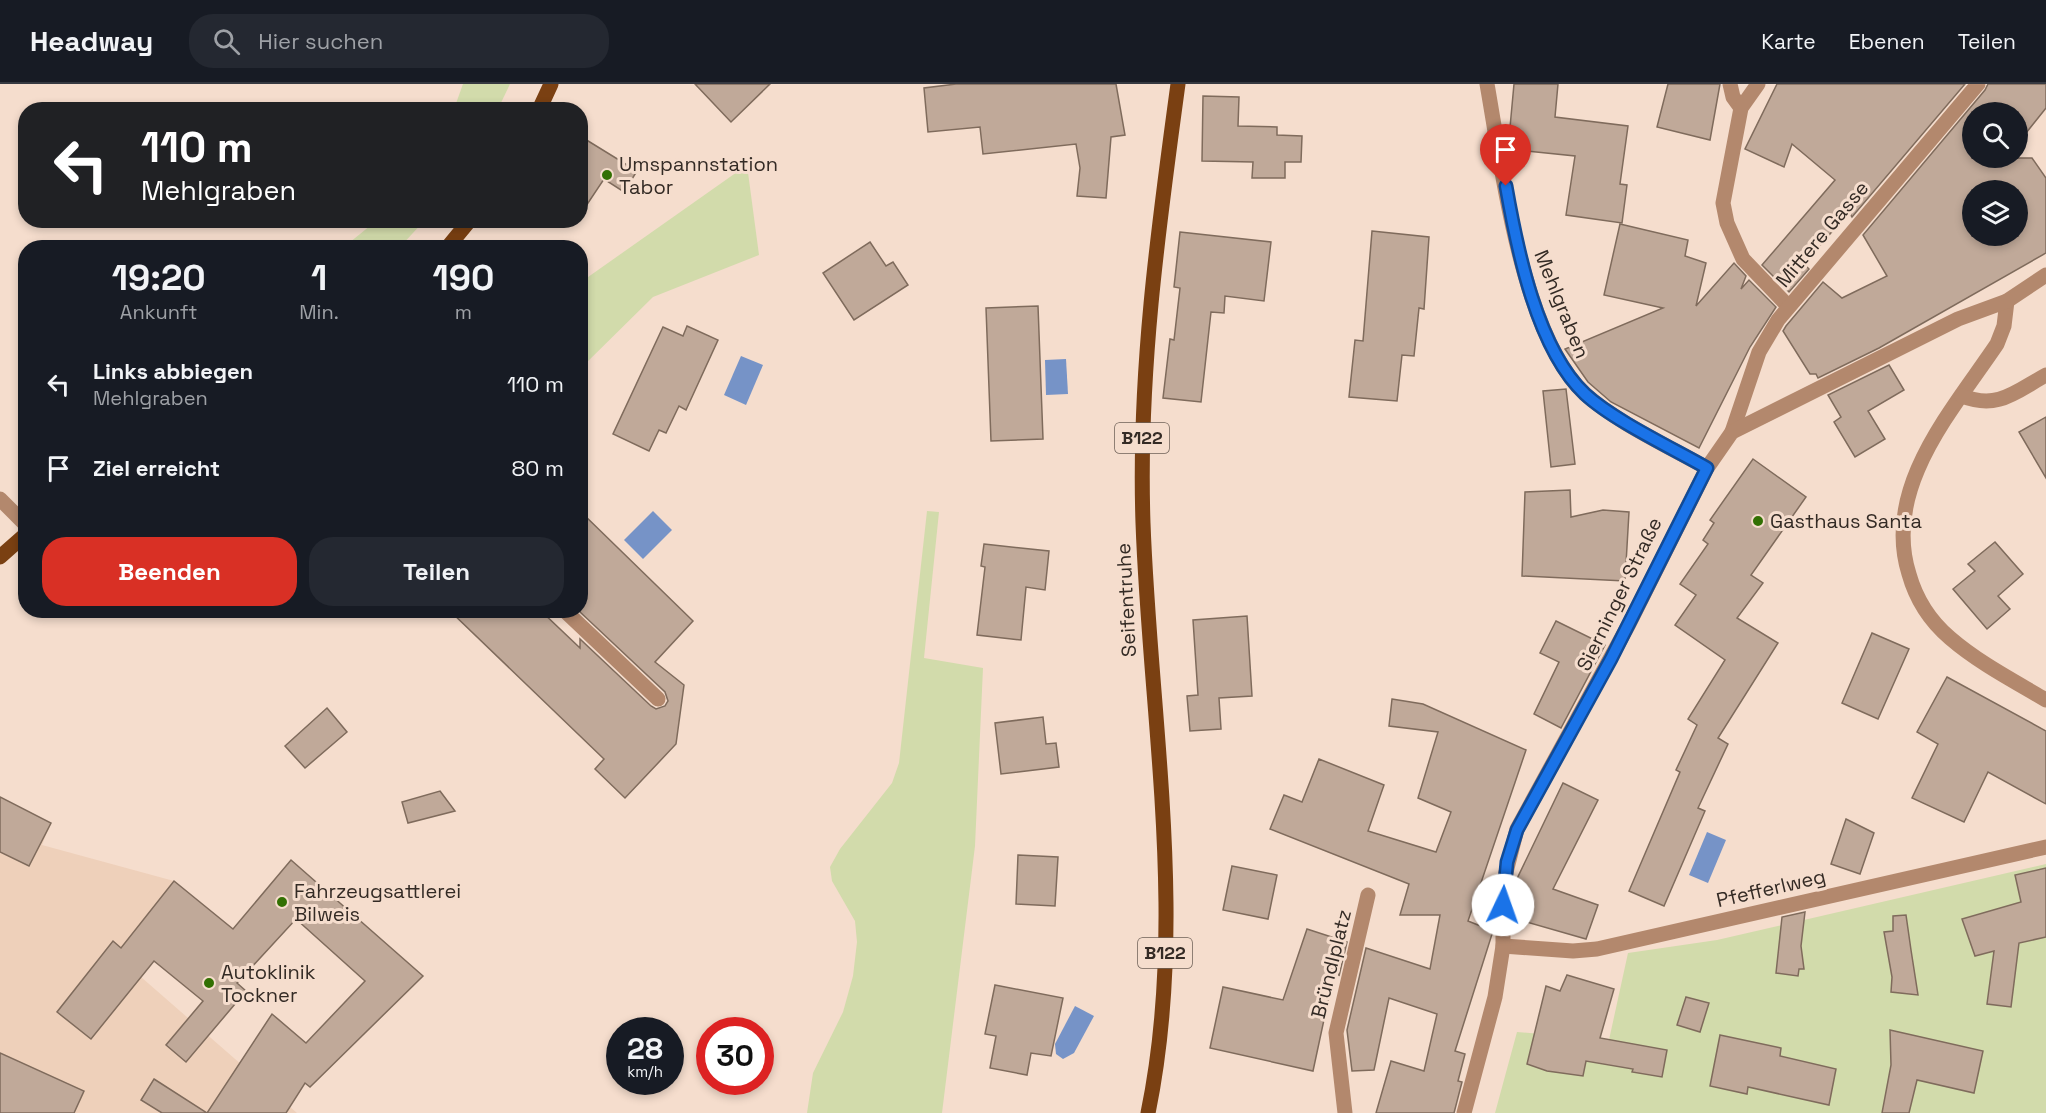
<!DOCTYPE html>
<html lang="de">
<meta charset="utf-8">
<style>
body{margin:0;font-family:"Space Grotesk",sans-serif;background:#242831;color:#f1f3f6;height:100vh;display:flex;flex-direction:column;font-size:22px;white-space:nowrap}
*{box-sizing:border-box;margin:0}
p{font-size:20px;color:#9ea1a6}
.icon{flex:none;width:33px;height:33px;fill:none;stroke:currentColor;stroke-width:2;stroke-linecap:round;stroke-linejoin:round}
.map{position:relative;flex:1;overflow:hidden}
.details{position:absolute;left:18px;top:156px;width:570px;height:378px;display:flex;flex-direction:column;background:#171b24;border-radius:24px;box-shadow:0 3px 9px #0003}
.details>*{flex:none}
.hud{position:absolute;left:18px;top:18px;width:570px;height:126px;border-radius:24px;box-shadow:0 3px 9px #0003;background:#202124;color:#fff;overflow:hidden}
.fabs{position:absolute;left:1962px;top:18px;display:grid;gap:12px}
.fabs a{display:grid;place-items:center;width:66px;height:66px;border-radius:50%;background:#171b24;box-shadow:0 3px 9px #0003;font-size:30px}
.speed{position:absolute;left:606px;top:933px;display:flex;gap:12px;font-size:30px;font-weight:700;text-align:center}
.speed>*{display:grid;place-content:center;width:78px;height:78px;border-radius:50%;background:#171b24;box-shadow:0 3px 9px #0003;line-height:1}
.speed small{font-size:15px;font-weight:400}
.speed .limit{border:9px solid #d22;background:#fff;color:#111}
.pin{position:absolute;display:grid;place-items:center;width:51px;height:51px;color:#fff;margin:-62px -26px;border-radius:50% 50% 50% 0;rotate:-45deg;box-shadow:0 0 6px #0007}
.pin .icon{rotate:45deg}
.me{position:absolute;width:66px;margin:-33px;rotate:3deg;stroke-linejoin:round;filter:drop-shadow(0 0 4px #0008)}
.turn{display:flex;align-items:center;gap:21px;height:126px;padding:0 24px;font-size:27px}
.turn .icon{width:78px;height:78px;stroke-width:2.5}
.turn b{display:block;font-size:42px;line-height:51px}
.eta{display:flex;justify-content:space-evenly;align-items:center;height:102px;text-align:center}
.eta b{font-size:36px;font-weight:600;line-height:42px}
.cta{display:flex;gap:12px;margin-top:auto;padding:12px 24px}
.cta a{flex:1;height:69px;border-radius:24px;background:#d93025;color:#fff;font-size:24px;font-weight:600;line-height:69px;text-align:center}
.cta a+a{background:#242831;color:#f1f3f6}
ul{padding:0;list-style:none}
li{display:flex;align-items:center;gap:18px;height:84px;padding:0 24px}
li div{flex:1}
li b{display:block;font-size:22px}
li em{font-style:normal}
header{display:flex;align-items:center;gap:36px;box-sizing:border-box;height:84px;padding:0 30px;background:#171b24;border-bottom:2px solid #363941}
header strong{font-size:28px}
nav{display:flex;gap:33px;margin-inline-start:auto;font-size:21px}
.search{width:420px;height:54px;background:#242831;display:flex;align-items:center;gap:15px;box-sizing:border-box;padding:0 21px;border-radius:24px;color:#9ea1a6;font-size:22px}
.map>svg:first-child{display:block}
.built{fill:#eed0ba}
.green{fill:#d2dbab}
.water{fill:#7693c7}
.building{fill:#c0a999;stroke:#7f6b5c;stroke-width:1.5;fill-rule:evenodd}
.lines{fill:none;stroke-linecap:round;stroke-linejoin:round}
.minor{stroke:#b3886d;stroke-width:15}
.major{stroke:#7a4012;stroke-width:15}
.route-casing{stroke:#114b97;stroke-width:15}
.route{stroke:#1a73e8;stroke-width:10}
.poi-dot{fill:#327003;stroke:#f5ddcd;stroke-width:2}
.labels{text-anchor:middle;stroke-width:6;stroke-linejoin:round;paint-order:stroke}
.shield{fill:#f5ddcd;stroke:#6e6057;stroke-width:1.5}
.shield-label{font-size:18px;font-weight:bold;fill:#342b25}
.poi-label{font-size:20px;fill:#342b25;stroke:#f5ddcd;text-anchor:start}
.street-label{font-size:20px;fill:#342b25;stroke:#f5ddcd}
</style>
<header>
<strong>Headway</strong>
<div class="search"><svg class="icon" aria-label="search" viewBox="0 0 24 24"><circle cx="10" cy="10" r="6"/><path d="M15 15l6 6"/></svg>Hier suchen</div>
<nav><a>Karte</a><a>Ebenen</a><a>Teilen</a></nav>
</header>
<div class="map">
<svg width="2046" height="1029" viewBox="0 0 2046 1029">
<rect width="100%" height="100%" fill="#f5ddcd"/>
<!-- built -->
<path class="built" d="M 0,713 L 51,739 L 42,761 L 174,797 L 141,893 L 297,1029 L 0,1029 Z"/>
<!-- green -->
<g class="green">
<path d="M 463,0 L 510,0 L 498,25 L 454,25 Z"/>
<path d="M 747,81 L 759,171 L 653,213 L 581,284 L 581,198 Z"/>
<path d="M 376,137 L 376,136 L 424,137 L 400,163 L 344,163 Z"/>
<path d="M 927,427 L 939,428 L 924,574 L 983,584 L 975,762 L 942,1029 L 807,1029 L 813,989 L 843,928 L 853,892 L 857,858 L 855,837 L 832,797 L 830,783 L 840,765 L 892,699 L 899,679 Z"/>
<path d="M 2046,780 L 2046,1029 L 1495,1029 L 1517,948 L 1609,956 L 1628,869 L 1717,856 Z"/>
</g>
<!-- water -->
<g class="water">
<path d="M 741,272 L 763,281 L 746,321 L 724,311 Z"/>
<path d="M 1066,275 L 1068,310 L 1046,311 L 1045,276 Z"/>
<path d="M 653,427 L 672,446 L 643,475 L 624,456 Z"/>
<path d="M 1707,748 L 1726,756 L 1708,799 L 1689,791 Z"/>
<path d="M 1075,922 L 1094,932 L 1074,969 L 1063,975 L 1056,970 L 1055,960 Z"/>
</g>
<!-- building -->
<g class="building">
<path d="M 695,0 L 770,0 L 731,38 Z"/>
<path d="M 956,0 L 1116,0 L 1125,51 L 1111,53 L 1106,114 L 1077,112 L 1080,84 L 1076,60 L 983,70 L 980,43 L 928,48 L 924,4 Z"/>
<path d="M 1514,0 L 1558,0 L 1555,33 L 1628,42 L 1620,100 L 1627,101 L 1622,139 L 1566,131 L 1575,72 L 1508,65 Z"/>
<path d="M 1668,0 L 1720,0 L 1710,56 L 1657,43 Z"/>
<path d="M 1777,0 L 1965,0 L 1852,133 L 1849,128 L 1804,180 L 1809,185 L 1789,208 L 1762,181 L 1835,96 L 1792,60 L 1784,83 L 1745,65 Z"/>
<path d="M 1988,0 L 2046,0 L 2046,24 L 2018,59 L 2018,28 L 1972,28 L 1972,74 L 2032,74 L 2046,94 L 2046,169 L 1879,264 L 1818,294 L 1816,290 L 1810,290 L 1783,247 L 1786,242 L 1823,198 L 1842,214 L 1887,192 L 1863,151 L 1985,6 ZM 1972,106 L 2018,106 L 2018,152 L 1972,152 Z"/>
<path d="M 1203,12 L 1239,13 L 1238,42 L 1277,43 L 1277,51 L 1302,52 L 1301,78 L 1285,78 L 1285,94 L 1252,94 L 1253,78 L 1202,77 Z"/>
<path d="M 580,52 L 637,87 L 624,108 L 604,95 L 580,131 Z"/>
<path d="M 1620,140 L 1688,156 L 1685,172 L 1706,179 L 1696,222 L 1734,179 L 1746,192 L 1741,205 L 1749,196 L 1776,223 L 1750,263 L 1699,364 L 1611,318 L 1588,298 L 1565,265 L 1663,224 L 1604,211 Z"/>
<path d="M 1372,147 L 1429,153 L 1424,225 L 1419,224 L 1414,272 L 1402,271 L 1397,317 L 1349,313 L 1355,256 L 1363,257 Z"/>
<path d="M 1180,148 L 1271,158 L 1264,217 L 1225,212 L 1224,229 L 1211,228 L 1201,318 L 1163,314 L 1170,255 L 1174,256 L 1180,204 L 1174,203 Z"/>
<path d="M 870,158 L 886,182 L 893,178 L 908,201 L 854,236 L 823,189 Z"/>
<path d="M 1038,222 L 1043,355 L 991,357 L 986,224 Z"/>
<path d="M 687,242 L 718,256 L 686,326 L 679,322 L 666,349 L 659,346 L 649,367 L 613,350 L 663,243 L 683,252 Z"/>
<path d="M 1889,281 L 1904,306 L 1868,327 L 1885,355 L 1855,373 L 1834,338 L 1841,333 L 1828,311 Z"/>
<path d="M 1566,305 L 1575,380 L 1551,383 L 1543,307 Z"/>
<path d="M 2046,333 L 2046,394 L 2019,348 Z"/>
<path d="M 1753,375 L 1806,413 L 1751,491 L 1763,499 L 1737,534 L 1778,559 L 1718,654 L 1728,660 L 1698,724 L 1705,727 L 1664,822 L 1629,807 L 1680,688 L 1676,686 L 1697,641 L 1688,635 L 1725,576 L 1675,541 L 1696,511 L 1680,500 L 1708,460 L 1703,456 L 1714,439 L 1710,436 Z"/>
<path d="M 1570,406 L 1571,433 L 1603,426 L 1629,428 L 1625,497 L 1522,492 L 1525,408 Z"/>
<path d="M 580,427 L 693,537 L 655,578 L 684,601 L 676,660 L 625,714 L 595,685 L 604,675 L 449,526 L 540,526 L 580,564 L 580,555 L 651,622 L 656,625 L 665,622 L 668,617 L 665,608 L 580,528 Z"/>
<path d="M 1995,458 L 2023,490 L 1998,512 L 2010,525 L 1987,545 L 1953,505 L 1975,487 L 1968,480 Z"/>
<path d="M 984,460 L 1049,467 L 1045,506 L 1026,503 L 1021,556 L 977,551 L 985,483 L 981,482 Z"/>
<path d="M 1247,532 L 1252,612 L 1219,614 L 1221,645 L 1190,647 L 1187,612 L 1198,611 L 1193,536 Z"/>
<path d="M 1556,537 L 1605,561 L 1561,644 L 1534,630 L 1559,578 L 1540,569 Z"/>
<path d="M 1872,549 L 1909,565 L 1878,635 L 1842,619 Z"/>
<path d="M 1947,593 L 2046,647 L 2046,720 L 1988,688 L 1964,738 L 1912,714 L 1938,660 L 1917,648 Z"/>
<path d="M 1392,615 L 1423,620 L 1526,666 L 1468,837 L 1493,847 L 1455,967 L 1465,970 L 1458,997 L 1462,998 L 1454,1029 L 1376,1029 L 1391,977 L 1424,987 L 1437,930 L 1389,914 L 1374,986 L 1352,987 L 1347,946 L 1366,864 L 1430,885 L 1440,831 L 1400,831 L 1409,800 L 1270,745 L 1284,711 L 1302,718 L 1319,675 L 1384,701 L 1368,747 L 1436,768 L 1451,728 L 1418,714 L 1438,648 L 1389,642 Z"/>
<path d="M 327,624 L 347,648 L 305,684 L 285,662 Z"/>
<path d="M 1043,633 L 1046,660 L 1056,659 L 1059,683 L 1001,690 L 995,639 Z"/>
<path d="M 1563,699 L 1598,716 L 1553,805 L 1598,821 L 1586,855 L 1513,834 L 1513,803 Z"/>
<path d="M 440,707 L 455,727 L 408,739 L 402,718 Z"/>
<path d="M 0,713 L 51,739 L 29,782 L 0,768 Z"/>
<path d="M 1846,735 L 1874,749 L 1860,790 L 1831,780 Z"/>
<path d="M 1018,771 L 1058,773 L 1055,822 L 1016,820 Z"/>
<path d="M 291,776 L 423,892 L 310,1003 L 305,999 L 286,1029 L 207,1029 L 272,930 L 306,959 L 365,897 L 296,835 L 237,899 L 246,907 L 186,978 L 166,961 L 203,917 L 154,877 L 91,955 L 57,928 L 113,857 L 121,864 L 174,797 L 233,845 Z"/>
<path d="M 1232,782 L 1277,791 L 1268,835 L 1223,826 Z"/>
<path d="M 2046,784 L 2046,853 L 2019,859 L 2011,923 L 1987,920 L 1994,867 L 1975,872 L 1962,835 L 2021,818 L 2015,791 Z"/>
<path d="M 1805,828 L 1801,862 L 1804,885 L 1799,885 L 1798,892 L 1776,889 L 1782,833 Z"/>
<path d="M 1906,831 L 1911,866 L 1918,911 L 1891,908 L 1892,893 L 1884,848 L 1893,847 L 1893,832 Z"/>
<path d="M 1307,845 L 1347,858 L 1339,892 L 1337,875 L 1313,987 L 1210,964 L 1223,903 L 1283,916 Z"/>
<path d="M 1567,891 L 1614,905 L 1600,954 L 1667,966 L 1662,993 L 1632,988 L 1633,985 L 1586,977 L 1583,992 L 1547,987 L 1527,980 L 1546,902 L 1560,907 Z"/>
<path d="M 995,901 L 1063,914 L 1051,972 L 1031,969 L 1027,991 L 990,984 L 996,952 L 985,950 Z"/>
<path d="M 1686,913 L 1709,919 L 1700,948 L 1677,941 Z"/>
<path d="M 1890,946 L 1983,967 L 1974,1009 L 1917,996 L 1909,1029 L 1882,1029 L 1891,981 Z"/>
<path d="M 1720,951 L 1781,964 L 1780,972 L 1836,985 L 1829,1021 L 1748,1003 L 1747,1010 L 1710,1002 Z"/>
<path d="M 0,969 L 84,1007 L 74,1029 L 0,1029 Z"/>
<path d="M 154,995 L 207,1029 L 162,1029 L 141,1016 Z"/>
</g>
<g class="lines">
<!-- minor -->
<g class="minor">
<path d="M 1487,0 C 1502,84 1522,252 1585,310 C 1616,338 1670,363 1707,384"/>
<path d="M 1730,0 L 1733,13 L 1741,24"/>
<path d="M 1758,0 L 1741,24 L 1723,119 L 1727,139 L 1743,175 L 1788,222"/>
<path d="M 2007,217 L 2004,242 L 1997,260 C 1952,327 1882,404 1909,490 C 1916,515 1930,537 1950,554 C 1979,579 2014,597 2046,616"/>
<path d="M 1962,312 C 1998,326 2015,308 2046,291"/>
<path d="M 1732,348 L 1759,268 L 1778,236 L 1978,0"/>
<path d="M 0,415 L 26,441"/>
<path d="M 564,526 L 658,615"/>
<path d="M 1503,862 L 1573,867 L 1597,865 L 2046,763"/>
<path d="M 1345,1029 L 1336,949 L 1368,811"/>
<path d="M 1464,1029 L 1495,913 L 1503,862 L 1503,800 L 1517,745 L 1629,540 L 1707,384 L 1732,348 L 1958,235 L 2007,217 L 2046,191"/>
</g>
<!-- major -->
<g class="major">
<path d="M 539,26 L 551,0"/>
<path d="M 447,164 L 470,136"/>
<path d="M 0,473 L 26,450"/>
<path d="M 1148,1029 C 1188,835 1150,635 1143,439 C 1138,291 1158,146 1178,0"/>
</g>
</g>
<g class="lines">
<!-- route casing -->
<g class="route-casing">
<path id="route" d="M 1503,821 L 1507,778 L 1517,746 L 1611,575 L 1707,384 C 1672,364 1613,336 1585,310 C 1537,265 1517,165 1506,102"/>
</g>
<!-- route -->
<use href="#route" class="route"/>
</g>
<!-- markers -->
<g class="poi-dot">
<circle cx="607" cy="91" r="6"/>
<circle cx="1758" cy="437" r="6"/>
<circle cx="282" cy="818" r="6"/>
<circle cx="209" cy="899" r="6"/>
</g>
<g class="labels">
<!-- shield labels -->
<g class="shield">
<rect x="1115" y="339" width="54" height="30" rx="4.5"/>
<rect x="1138" y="854" width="54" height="30" rx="4.5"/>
</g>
<g class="shield-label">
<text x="1142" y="360">B122</text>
<text x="1165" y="875">B122</text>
</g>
<!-- poi labels -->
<g class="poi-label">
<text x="619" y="87">Umspannstation<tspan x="619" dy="23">Tabor</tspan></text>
<text x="1770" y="444">Gasthaus Santa</text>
<text x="294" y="814">Fahrzeugsattlerei<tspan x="294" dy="23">Bilweis</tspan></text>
<text x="221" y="895">Autoklinik<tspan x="221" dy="23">Tockner</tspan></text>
</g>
<!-- street labels -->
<g class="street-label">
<text transform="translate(1822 150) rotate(-50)" y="7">Mittere Gasse</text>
<text transform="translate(1562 220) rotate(68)" y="7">Mehlgraben</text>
<text transform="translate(1619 510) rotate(-64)" y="7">Sierninger Straße</text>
<text transform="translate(1126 516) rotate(-93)" y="7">Seifentruhe</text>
<text transform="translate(1771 804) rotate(-13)" y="7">Pfefferlweg</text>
<text transform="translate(1331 880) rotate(-76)" y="7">Bründlplatz</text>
</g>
</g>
</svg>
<div class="fabs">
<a><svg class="icon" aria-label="search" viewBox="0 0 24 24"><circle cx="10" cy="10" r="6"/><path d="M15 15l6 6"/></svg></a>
<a><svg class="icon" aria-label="layers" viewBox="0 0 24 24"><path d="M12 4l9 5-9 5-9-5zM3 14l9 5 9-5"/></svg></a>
</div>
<div class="speed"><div>28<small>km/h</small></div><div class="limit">30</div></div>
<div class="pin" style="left:1506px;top:102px;background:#d93025"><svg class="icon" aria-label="arrive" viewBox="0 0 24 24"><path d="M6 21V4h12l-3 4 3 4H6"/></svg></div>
<svg class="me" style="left:1503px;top:821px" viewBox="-20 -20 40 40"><circle r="19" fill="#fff"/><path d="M0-13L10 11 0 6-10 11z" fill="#1a73e8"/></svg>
<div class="hud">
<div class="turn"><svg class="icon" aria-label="left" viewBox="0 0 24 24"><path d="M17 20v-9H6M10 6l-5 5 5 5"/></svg><div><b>110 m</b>Mehlgraben</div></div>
</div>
<section class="details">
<div class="eta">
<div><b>19:20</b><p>Ankunft</p></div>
<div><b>1</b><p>Min.</p></div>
<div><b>190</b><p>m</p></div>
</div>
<ul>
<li><svg class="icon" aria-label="left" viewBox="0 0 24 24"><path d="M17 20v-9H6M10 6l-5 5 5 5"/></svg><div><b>Links abbiegen</b><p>Mehlgraben</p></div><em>110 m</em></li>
<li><svg class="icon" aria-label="arrive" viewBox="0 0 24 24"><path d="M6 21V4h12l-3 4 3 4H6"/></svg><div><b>Ziel erreicht</b></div><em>80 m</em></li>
</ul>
<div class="cta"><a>Beenden</a><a>Teilen</a></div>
</section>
</div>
